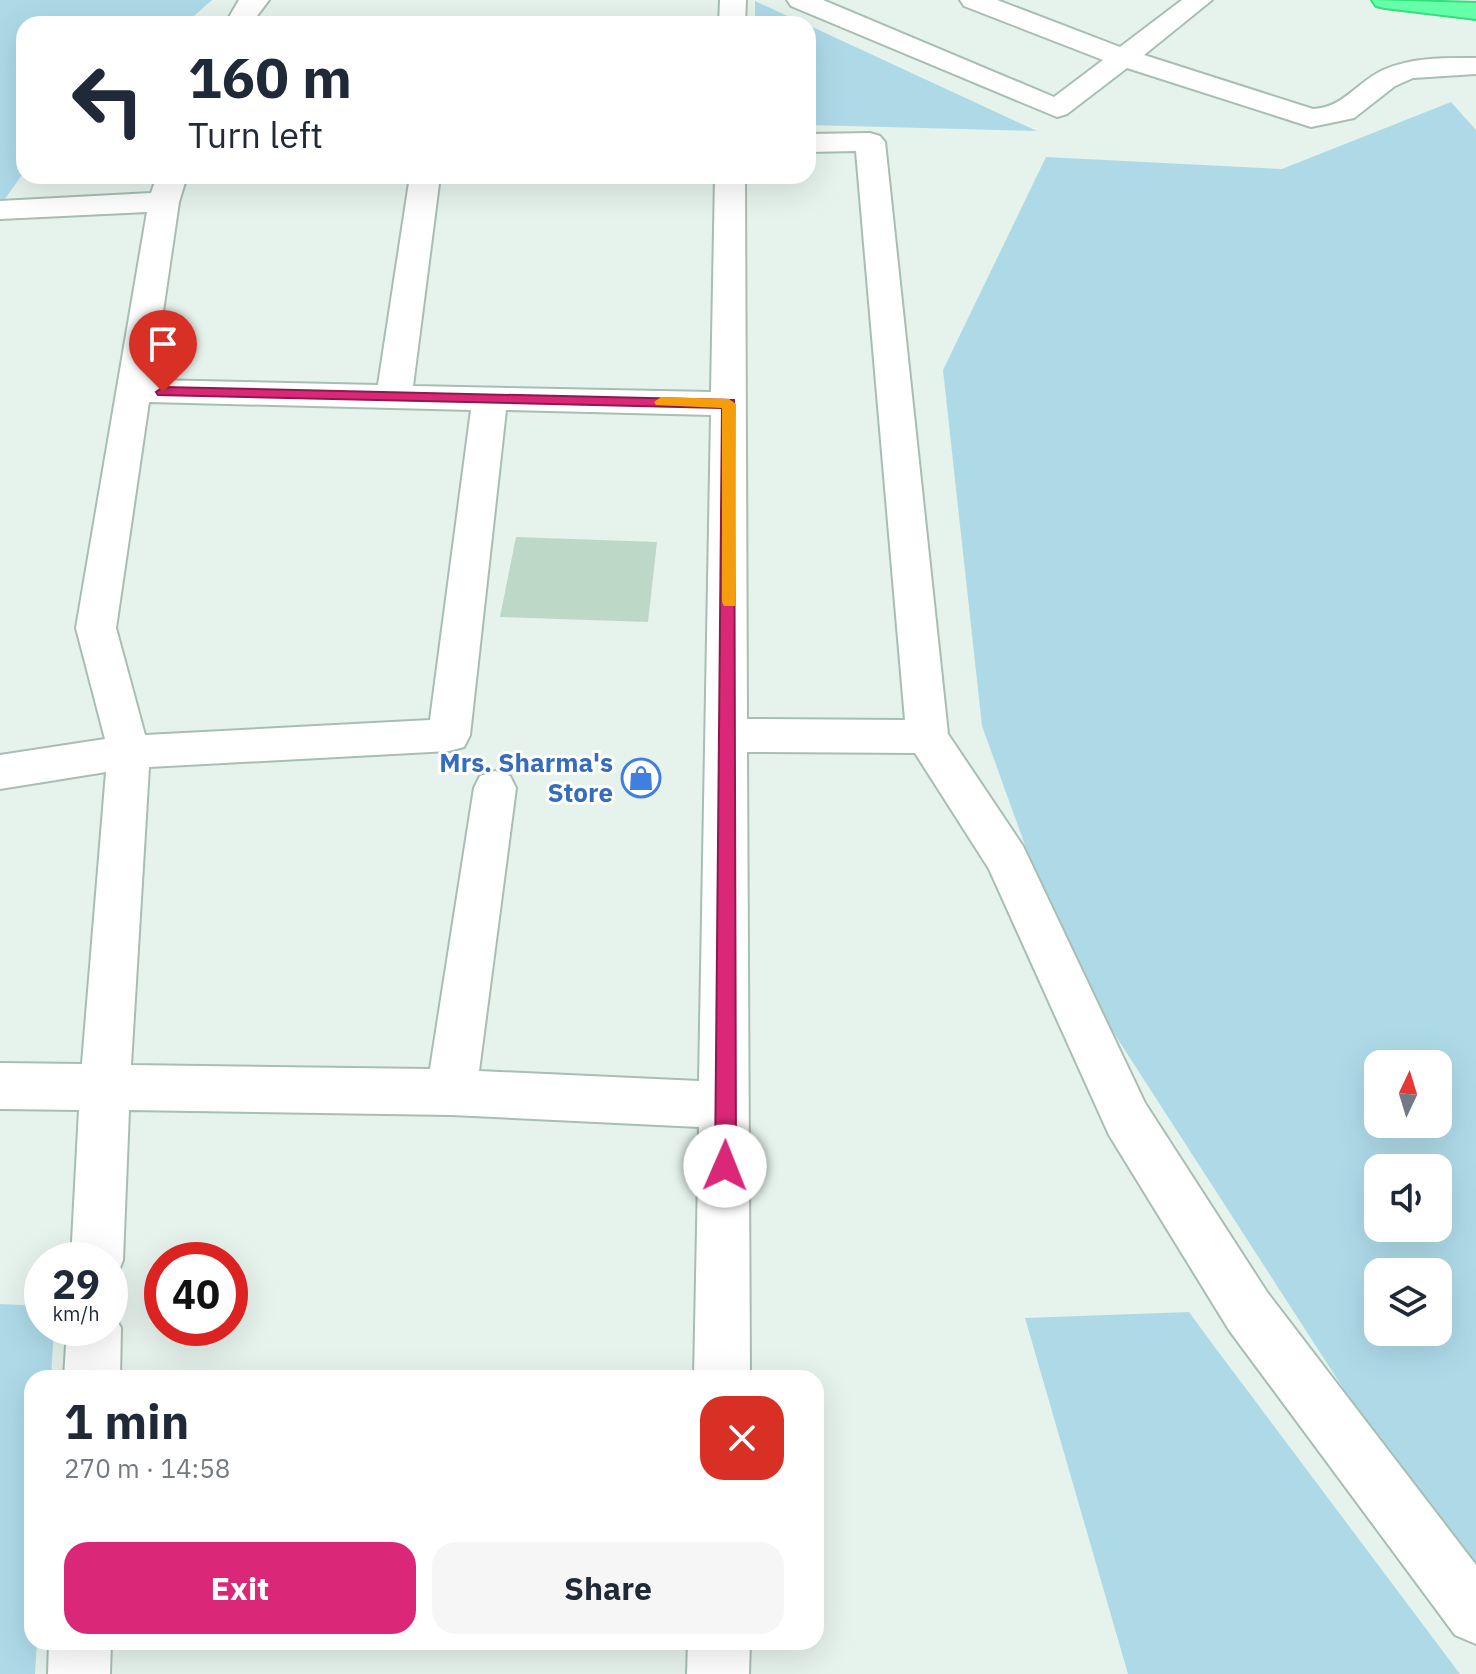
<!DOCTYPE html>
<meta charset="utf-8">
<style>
body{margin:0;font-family:"IBM Plex Sans",sans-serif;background:#f6f6f7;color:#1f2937;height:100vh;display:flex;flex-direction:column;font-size:30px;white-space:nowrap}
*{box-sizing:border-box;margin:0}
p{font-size:26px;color:#747a83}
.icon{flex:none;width:44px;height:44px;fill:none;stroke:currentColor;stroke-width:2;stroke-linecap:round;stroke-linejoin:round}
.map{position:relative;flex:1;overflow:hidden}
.details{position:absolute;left:24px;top:1370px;width:800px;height:280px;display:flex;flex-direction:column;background:#fff;border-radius:24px;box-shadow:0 8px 32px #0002}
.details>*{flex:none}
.top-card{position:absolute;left:16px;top:16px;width:800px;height:168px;border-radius:24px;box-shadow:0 8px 32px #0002;background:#fff;color:#1f2937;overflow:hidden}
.needle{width:52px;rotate:4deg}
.controls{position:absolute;left:1364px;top:1050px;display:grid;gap:16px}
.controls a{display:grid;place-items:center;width:88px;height:88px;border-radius:16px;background:#fff;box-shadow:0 8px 32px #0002;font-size:40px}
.speed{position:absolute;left:24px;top:1242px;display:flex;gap:16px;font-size:40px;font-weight:700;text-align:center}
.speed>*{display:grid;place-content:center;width:104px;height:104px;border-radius:50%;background:#fff;box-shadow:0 8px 32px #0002;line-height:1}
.speed small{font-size:20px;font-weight:400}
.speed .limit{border:12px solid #d22;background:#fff;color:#111}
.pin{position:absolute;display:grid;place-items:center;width:68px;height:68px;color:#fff;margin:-82px -34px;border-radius:50% 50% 50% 0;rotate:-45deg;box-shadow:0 0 8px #0007}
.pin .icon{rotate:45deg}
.me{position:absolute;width:88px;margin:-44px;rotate:1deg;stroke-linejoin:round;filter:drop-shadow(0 0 6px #0008)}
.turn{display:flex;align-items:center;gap:28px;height:168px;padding:0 40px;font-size:36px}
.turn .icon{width:104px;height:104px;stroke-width:2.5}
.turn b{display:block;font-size:56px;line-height:68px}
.round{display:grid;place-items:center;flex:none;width:84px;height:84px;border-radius:24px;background:#f6f6f7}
.head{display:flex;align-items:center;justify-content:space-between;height:136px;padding:0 40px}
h1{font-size:48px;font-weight:700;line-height:60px}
.cta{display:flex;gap:16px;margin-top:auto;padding:16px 40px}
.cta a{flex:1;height:92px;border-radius:24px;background:#db2777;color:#fff;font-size:32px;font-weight:700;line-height:92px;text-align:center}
.cta a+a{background:#f6f6f7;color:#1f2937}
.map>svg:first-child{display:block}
.green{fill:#aedae8;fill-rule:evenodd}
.building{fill:#bed8c8}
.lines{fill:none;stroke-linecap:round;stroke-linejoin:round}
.minor-casing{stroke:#a8beb2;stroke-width:4}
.highway-casing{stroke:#34df7b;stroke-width:4}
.minor{fill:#fff;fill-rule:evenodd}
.highway{fill:#65ffaa;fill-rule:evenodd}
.route{fill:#db2777;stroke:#8e194d;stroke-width:2}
.slow{fill:#f59e0b}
.labels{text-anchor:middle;stroke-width:6;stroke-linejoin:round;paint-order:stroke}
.shop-label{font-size:26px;font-weight:bold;fill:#366cbe;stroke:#fff;text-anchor:end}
</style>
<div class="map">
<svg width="1476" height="1674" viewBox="0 0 1476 1674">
<rect width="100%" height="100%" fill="#e6f3ec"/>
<!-- green -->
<g class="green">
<path d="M 0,0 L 212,0 L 185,24 L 24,24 L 24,172 L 5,199 L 0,199 Z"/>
<path d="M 755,1 L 805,24 L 755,24 Z"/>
<path d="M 808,25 L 1037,131 L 808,125 Z"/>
<path d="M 1451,102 L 1476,130 L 1476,1594 L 1066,959 L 982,726 L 943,370 L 1046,157 L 1282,169 ZM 1378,1064 L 1438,1064 L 1438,1124 L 1378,1124 ZM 1378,1168 L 1438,1168 L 1438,1228 L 1378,1228 ZM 1378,1272 L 1438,1272 L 1438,1332 L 1378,1332 Z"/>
<path d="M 0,1304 L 42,1306 L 42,1328 L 54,1328 L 51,1378 L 32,1378 L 32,1642 L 37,1642 L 35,1674 L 0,1674 Z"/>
<path d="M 1189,1312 L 1211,1342 L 1460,1674 L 1128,1674 L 1025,1318 Z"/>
</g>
<!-- building -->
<path class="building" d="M 516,537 L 657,542 L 648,622 L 500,617 Z"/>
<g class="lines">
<!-- minor casing -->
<g class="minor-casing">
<g id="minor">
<path d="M 239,0 L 269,0 L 251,24 L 225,24 Z"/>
<path d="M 720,0 L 746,0 L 745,24 L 719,24 Z"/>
<path d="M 787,0 L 823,0 L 1054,97 L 1103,60 L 964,6 L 960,0 L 997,0 L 1120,47 L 1182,0 L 1212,0 L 1144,55 L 1313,109 C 1343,108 1357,82 1383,70 C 1412,57 1445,58 1476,58 L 1476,74 L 1413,78 L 1395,86 L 1354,118 L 1311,127 L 1127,68 L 1067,114 L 1057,117 L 791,6 Z"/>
<path d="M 870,133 L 880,136 L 885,142 L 948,734 L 1023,846 L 1145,1103 L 1267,1292 L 1476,1565 L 1476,1644 L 1455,1635 L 1229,1330 L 1109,1135 L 989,869 L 915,753 L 747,752 L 750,1378 L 694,1378 L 699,1127 L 451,1115 L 129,1110 L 123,1260 L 116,1278 L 110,1281 L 110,1260 L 71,1260 L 79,1110 L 0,1109 L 0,1063 L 82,1064 L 106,772 L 0,789 L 0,755 L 105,739 L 76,628 L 147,212 L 0,219 L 0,201 L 151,193 L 157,176 L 187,176 L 179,202 L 153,380 L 378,385 L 410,176 L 440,176 L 413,386 L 711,392 L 715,176 L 745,176 L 747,719 L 905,720 L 856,151 L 808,152 L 808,134 ZM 149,402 L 471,410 L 430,720 L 145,735 L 116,628 ZM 506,410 L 711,415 L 699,1081 L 479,1071 L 516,788 L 510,776 L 495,771 L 480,776 L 474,788 L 430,1069 L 131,1065 L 149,767 L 449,751 L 464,747 L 470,735 Z"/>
<path d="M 110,1307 L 121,1328 L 120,1378 L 64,1378 L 67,1328 L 110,1328 Z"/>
<path d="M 49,1642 L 111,1642 L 110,1674 L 48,1674 Z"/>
<path d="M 688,1642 L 750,1642 L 749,1674 L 687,1674 Z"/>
</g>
</g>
<!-- highway casing -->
<g class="highway-casing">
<path id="highway" d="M 1372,0 L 1476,3 L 1476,19 L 1385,8 L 1376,6 Z"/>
</g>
<!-- minor -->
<use href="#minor" class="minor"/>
<!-- highway -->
<use href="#highway" class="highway"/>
</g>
<!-- route -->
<path class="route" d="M 163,387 L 734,400 L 736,1166 L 733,1173 L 725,1176 L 718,1173 L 715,1166 L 722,408 L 158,395 L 156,392 Z"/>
<!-- slow -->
<path class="slow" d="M 661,397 L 729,399 L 736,404 L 735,606 L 724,606 L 722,602 L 722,408 L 656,405 L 654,402 Z"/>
<!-- icons -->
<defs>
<g id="shop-ring" transform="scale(2)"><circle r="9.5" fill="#fff" stroke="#3f7fe0" stroke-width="1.5"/><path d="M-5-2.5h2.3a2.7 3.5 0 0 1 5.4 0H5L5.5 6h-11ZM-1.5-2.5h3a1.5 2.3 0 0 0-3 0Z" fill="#3f7fe0"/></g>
</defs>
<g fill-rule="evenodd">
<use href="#shop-ring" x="641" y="778"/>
</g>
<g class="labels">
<!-- shop labels -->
<g class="shop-label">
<text x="613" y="772">Mrs. Sharma's<tspan x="613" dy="30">Store</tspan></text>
</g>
</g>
</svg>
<div class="controls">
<a><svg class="needle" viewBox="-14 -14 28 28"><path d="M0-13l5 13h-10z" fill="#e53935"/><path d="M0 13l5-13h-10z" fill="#747a83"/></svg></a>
<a><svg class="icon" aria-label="sound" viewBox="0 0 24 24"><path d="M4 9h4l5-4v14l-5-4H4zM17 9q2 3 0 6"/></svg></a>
<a><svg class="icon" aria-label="layers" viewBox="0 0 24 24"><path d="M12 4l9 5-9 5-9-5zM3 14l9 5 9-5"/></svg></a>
</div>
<div class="speed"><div>29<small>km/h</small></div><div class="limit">40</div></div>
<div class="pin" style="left:163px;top:392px;background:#d93025"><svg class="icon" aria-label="arrive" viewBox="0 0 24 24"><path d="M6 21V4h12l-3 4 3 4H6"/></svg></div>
<svg class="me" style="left:725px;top:1166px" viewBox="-20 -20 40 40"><circle r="19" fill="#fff"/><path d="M0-13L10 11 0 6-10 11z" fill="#db2777"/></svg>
<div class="top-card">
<div class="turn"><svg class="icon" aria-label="left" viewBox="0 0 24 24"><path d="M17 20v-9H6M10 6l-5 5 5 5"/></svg><div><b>160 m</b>Turn left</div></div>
</div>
<section class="details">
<div class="head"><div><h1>1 min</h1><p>270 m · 14:58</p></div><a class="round" style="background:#d93025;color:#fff"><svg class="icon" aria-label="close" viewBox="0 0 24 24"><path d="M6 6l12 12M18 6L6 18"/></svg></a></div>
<div class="cta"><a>Exit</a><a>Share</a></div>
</section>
</div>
